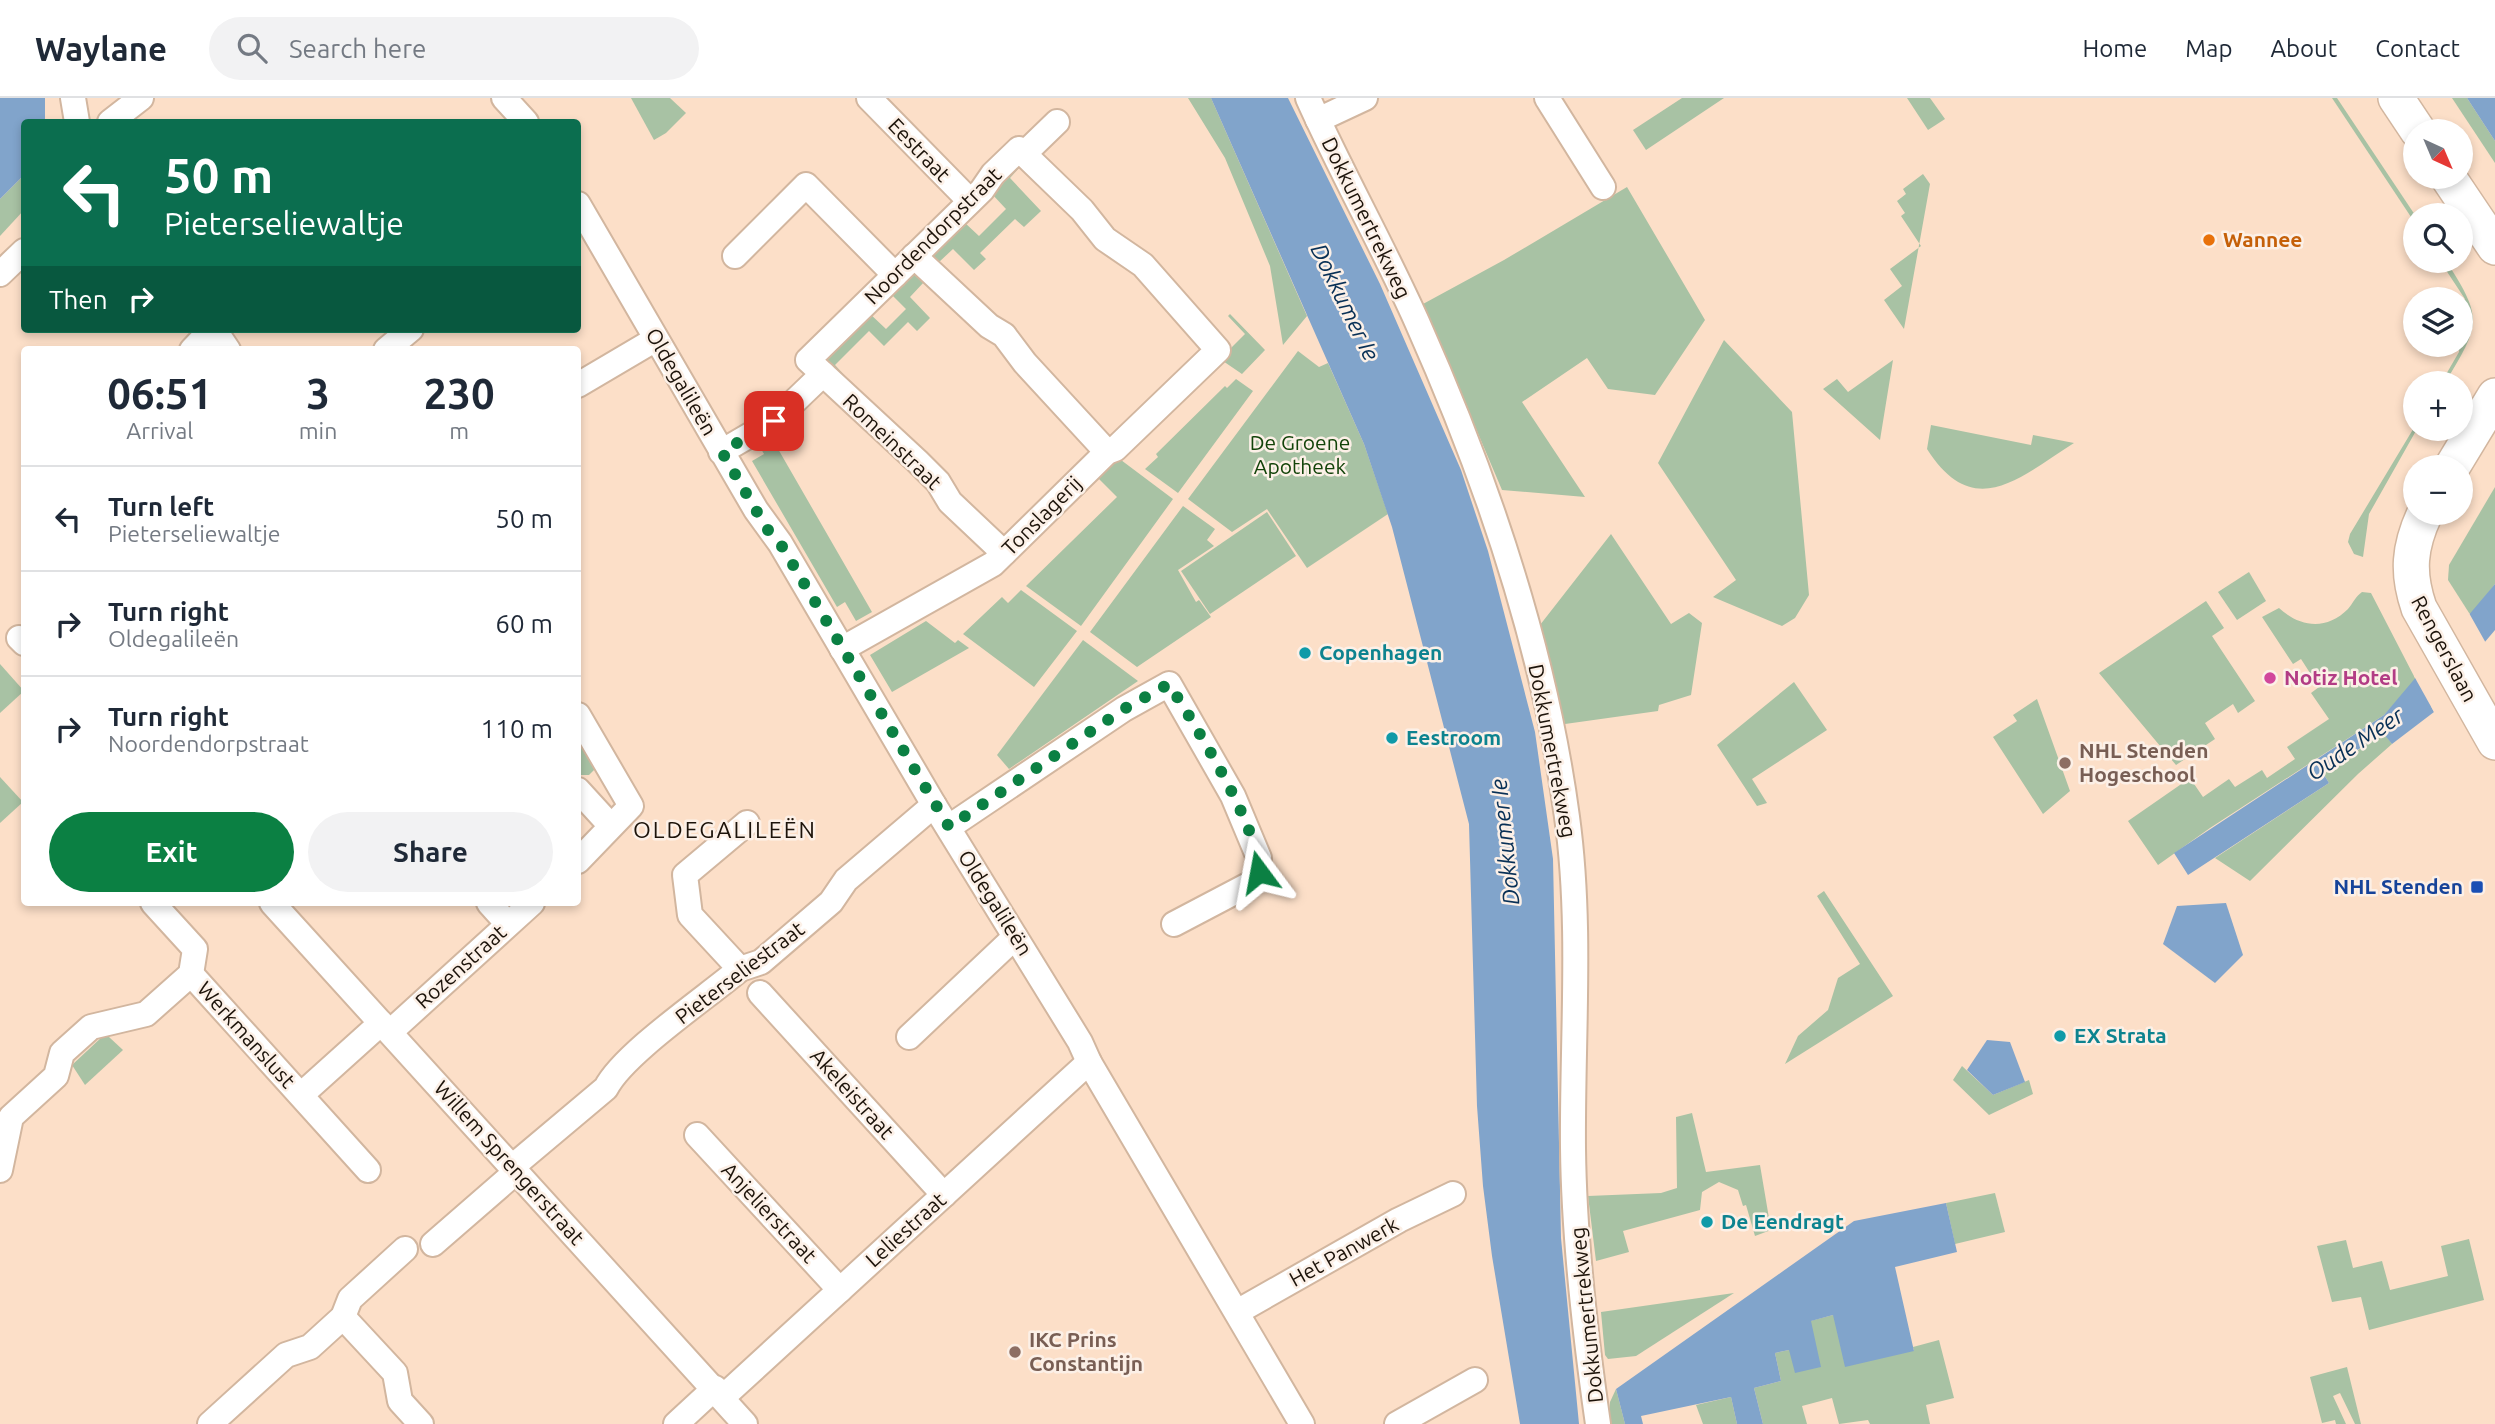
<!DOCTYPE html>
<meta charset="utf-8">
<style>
body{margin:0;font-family:Ubuntu,sans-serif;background:#f2f2f3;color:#1f2937;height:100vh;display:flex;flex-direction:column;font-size:26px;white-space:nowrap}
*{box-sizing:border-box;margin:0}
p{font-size:23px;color:#747a83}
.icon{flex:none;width:38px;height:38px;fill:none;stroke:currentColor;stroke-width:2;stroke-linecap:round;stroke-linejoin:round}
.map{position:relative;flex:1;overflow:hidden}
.side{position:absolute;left:21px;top:248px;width:560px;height:560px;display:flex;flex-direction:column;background:#fff;border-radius:7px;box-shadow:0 4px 10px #0003}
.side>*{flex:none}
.banner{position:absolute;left:21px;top:21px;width:560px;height:214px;border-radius:7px;box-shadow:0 4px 10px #0003;background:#0b6e4f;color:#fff;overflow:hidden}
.needle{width:46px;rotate:136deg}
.tools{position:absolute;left:2403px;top:21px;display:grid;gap:14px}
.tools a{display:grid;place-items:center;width:70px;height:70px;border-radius:50%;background:#fff;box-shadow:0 4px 10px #0003;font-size:35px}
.pin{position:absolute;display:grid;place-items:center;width:60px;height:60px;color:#fff;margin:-30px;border-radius:14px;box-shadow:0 4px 10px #0006}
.me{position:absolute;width:77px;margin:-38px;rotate:347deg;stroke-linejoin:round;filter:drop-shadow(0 0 5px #0008)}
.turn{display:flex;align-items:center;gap:24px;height:147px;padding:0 28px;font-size:32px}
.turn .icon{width:91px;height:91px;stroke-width:2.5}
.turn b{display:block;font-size:49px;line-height:60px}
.then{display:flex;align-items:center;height:66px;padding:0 28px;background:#0003;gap:14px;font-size:26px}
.eta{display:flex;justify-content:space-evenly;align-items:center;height:119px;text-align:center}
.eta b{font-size:42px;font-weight:700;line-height:49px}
.action{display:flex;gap:14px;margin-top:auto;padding:14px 28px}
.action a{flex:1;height:80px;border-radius:42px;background:#0b8043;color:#fff;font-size:28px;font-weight:700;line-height:80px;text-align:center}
.action a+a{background:#f2f2f3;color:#1f2937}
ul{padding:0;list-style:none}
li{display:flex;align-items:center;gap:21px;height:105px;padding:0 28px;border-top:2px solid #e0e1e3}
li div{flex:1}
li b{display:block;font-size:26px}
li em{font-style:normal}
header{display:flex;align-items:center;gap:42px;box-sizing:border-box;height:98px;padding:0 35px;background:#fff;border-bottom:2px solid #e0e1e3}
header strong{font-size:33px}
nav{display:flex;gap:38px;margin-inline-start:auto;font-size:24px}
.search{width:490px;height:63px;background:#f2f2f3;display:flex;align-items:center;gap:18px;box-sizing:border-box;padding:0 24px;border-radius:38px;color:#747a83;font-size:26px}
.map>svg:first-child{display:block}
.green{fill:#a8c2a4}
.water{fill:#81a4cb}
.pier{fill:#fcdfc8}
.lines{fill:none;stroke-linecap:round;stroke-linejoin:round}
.street-casing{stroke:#d2b69f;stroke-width:28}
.secondary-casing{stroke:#d2b69f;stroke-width:38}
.street{stroke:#fff;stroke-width:24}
.secondary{stroke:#fff;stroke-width:35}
.route{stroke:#0b8043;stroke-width:12;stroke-dasharray:0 21.6}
.food-dot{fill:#e8710a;stroke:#fcf0e7;stroke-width:2.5}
.culture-dot{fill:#0f9aa8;stroke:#fcf0e7;stroke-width:2.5}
.hotel-dot{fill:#d1479c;stroke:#fcf0e7;stroke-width:2.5}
.education-dot{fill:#8d6e63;stroke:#fcf0e7;stroke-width:2.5}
.transit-dot{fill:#1a4fb4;stroke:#fcf0e7;stroke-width:2.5}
.labels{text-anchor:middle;stroke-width:5;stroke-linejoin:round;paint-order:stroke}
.street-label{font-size:21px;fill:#1c130a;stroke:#fcf0e7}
.food-label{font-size:21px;font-weight:bold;fill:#c56008;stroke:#fcf0e7;text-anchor:start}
.park-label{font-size:21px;fill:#124309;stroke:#fcf0e7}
.culture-label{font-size:21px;font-weight:bold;fill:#0d838f;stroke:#fcf0e7;text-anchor:start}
.hotel-label{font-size:21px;font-weight:bold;fill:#b23c85;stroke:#fcf0e7;text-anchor:start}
.education-label{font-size:21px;font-weight:bold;fill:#785e54;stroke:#fcf0e7;text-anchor:start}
.transit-label{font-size:21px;font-weight:bold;fill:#164399;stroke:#fcf0e7;text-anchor:end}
.water-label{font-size:23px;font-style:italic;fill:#083056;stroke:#fcf0e7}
.neighbourhood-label{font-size:23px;letter-spacing:2px;fill:#1c130a;stroke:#fcf0e7}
</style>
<header>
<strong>Waylane</strong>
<div class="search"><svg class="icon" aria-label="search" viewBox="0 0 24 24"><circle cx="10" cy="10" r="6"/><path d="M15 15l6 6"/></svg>Search here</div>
<nav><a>Home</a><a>Map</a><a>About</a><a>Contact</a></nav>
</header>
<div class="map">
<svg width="2495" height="1326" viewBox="0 0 2495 1326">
<rect width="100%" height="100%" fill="#fcdfc8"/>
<!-- green -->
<g class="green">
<path d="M 631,0 L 670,0 L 686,15 L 666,35 L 654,42 Z"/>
<path d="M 1188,0 L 1211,0 L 1307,218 L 1283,247 L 1270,168 L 1225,60 Z"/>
<path d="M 1682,0 L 1724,0 L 1646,52 L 1633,32 Z"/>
<path d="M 1907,0 L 1930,0 L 1945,21 L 1928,32 Z"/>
<path d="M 2332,0 L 2337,0 L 2415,117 L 2415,125 Z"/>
<path d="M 2452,0 L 2467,0 L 2495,43 L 2495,65 Z"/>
<path d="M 1013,64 L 1019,70 L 1010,80 L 1041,113 L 1024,129 L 1015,121 L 980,155 L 986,161 L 974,172 L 953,151 L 938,165 L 930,158 L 964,124 L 979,138 L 1006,111 L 991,95 Z"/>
<path d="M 1923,76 L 1930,86 L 1904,231 L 1884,202 L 1902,188 L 1890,171 L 1921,148 L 1901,118 L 1905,115 L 1897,103 L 1906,96 L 1903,91 Z"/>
<path d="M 24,77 L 24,112 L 0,138 L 0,101 Z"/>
<path d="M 1627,89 L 1705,222 L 1655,297 L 1608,291 L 1587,260 L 1522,304 L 1585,399 L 1502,392 L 1423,206 L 1504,162 Z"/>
<path d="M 2440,163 L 2446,163 C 2484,221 2480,227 2445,285 L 2441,285 L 2459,254 L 2461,204 L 2465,201 Z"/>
<path d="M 913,174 L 924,184 L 910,199 L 930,220 L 917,233 L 908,224 L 884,248 L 869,233 L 835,267 L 845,278 L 841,282 L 829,271 L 825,257 L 868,214 L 886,231 L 906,211 L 891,196 Z"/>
<path d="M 1230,216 L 1265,252 L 1242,276 L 1220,261 L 1245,236 L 1228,218 Z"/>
<path d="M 1724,242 L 1792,314 L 1809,497 L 1795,520 L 1782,528 L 1713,499 L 1736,482 L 1658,365 Z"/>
<path d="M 1298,253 L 1319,269 L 1328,265 L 1364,346 L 1388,416 L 1307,470 L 1267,411 L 1232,434 L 1188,401 Z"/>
<path d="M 1893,262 L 1880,342 L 1823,291 L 1837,281 L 1848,294 Z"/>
<path d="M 1236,281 L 1253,293 L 1178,395 L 1145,371 L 1158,359 L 1156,356 L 1225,288 L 1227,290 Z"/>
<path d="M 1931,327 L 2031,347 L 2033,337 L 2074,345 C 2020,379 1974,425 1927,351 Z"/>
<path d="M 2415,328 L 2417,331 L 2369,416 L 2363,459 L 2354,456 L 2348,444 L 2350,436 Z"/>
<path d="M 770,337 L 872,514 L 856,523 L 845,504 L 837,509 L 752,363 L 764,356 L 757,344 Z"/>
<path d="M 1117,359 L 1173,401 L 1081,528 L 1026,488 L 1117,399 L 1097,379 Z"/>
<path d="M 2495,389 L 2495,486 L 2471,518 L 2448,482 L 2449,467 Z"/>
<path d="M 1183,408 L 1215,431 L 1207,442 L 1214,448 L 1178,472 L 1196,504 L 1199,502 L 1211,519 L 1137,569 L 1090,534 Z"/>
<path d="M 1267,414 L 1296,458 L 1210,516 L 1181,473 Z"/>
<path d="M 1611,436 L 1671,526 L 1689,515 L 1702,525 L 1691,597 L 1659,607 L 1658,613 L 1565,626 L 1540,527 Z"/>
<path d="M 2249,474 L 2266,503 L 2237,522 L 2218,494 Z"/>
<path d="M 1021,492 L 1077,533 L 1034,589 L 963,536 L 1002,499 L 1008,505 Z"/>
<path d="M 2362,494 L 2371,495 L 2416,582 L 2384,617 L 2210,730 L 2158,767 L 2128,723 L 2190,680 L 2203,699 L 2229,681 L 2235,689 L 2262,672 L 2267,680 L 2295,661 L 2287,649 L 2329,621 L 2311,595 L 2319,589 L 2301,561 L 2293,566 L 2262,519 L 2279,510 C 2300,529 2326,533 2348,511 C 2353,505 2356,498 2362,494 Z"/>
<path d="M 2206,503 L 2224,530 L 2212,538 L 2255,603 L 2238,615 L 2233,606 L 2205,625 L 2215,641 L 2176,667 L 2099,575 Z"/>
<path d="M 926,523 L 955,545 L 958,542 L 969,550 L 892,594 L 870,557 Z"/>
<path d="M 1083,542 L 1138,583 L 1009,671 L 997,657 Z"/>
<path d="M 0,566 L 24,593 L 0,615 Z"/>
<path d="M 1794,584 L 1827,632 L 1752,681 L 1767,705 L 1757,708 L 1717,647 Z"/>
<path d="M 2037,601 L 2070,693 L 2043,716 L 1993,639 L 2017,623 L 2013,617 Z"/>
<path d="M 578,629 L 596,670 L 589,677 L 578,677 Z"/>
<path d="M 2384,635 L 2392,646 L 2358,676 L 2250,783 L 2215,760 L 2329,685 L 2323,675 Z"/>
<path d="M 0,679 L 23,704 L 0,725 Z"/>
<path d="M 1824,793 L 1893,898 L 1785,966 L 1798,938 L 1828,912 L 1838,880 L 1860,866 L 1817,798 Z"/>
<path d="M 103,938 L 109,939 L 123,952 L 85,987 L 72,967 Z"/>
<path d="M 1962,968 L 1993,997 L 2029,982 L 2033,996 L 1989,1017 L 1953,982 Z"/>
<path d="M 1692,1015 L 1706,1074 L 1760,1067 L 1771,1132 L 1755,1138 L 1746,1107 L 1743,1108 L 1738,1092 L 1719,1084 L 1702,1094 L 1700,1112 L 1623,1133 L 1629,1154 L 1596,1163 L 1588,1098 L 1661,1095 L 1677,1090 L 1676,1019 Z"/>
<path d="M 1995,1095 L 2005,1134 L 1955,1146 L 1946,1105 Z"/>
<path d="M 2469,1141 L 2484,1202 L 2369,1232 L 2361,1199 L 2332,1204 L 2317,1148 L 2346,1142 L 2353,1170 L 2382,1163 L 2390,1192 L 2448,1178 L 2441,1148 Z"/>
<path d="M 1734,1195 L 1636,1258 L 1608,1261 L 1605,1257 L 1601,1214 Z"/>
<path d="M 1833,1217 L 1914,1253 L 1913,1249 L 1939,1242 L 1954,1300 L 1926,1307 L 1930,1326 L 1870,1326 L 1868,1322 L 1839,1326 L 1832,1300 L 1802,1308 L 1807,1326 L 1763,1326 L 1754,1290 L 1781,1283 L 1775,1255 L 1789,1252 L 1810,1223 Z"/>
<path d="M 2347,1269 L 2361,1326 L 2355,1326 L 2340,1295 L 2333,1298 L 2346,1326 L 2336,1326 L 2335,1322 L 2322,1325 L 2310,1279 Z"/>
<path d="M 1616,1291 L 1625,1326 L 1608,1326 L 1610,1304 Z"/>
<path d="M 1731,1299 L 1737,1326 L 1703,1326 L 1696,1307 Z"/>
</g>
<!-- water -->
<g class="water">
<path d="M 0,0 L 45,0 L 45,24 L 24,24 L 24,77 L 0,101 Z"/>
<path d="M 1211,0 L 1288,0 L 1380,186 L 1461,372 L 1488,453 L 1535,634 L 1553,761 L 1561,1140 L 1579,1326 L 1520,1326 L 1492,1158 L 1483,1088 L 1477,1008 L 1469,726 L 1392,429 L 1364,346 Z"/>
<path d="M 2467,0 L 2495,0 L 2495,43 Z"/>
<path d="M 2495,486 L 2495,532 L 2431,608 L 2434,614 L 2392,646 L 2383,635 L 2323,675 L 2329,685 L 2188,777 L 2174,755 L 2384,617 Z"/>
<path d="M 2226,805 L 2243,857 L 2215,885 L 2163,846 L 2177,808 Z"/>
<path d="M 1987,942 L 2010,944 L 2025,984 L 1993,997 L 1967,972 Z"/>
<path d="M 1946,1105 L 1957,1154 L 1895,1169 L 1914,1253 L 1845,1269 L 1833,1217 L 1811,1223 L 1821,1269 L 1795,1275 L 1789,1252 L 1775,1255 L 1781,1283 L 1754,1290 L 1763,1326 L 1737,1326 L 1731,1299 L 1641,1318 L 1643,1326 L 1625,1326 L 1616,1291 L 1854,1123 Z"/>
</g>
<!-- pier -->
<path class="pier" d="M 2469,515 L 2487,547 L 2434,614 L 2414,578 Z"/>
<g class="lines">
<!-- street casing -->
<g class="street-casing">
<g id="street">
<path d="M 73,0 L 77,24"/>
<path d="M 504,0 L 526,24"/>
<path d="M 869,0 L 970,103"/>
<path d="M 1308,0 C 1342,76 1383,148 1417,224 C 1487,381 1544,547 1567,719 C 1582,828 1572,940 1573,1050 C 1574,1142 1585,1236 1598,1326"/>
<path d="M 1547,0 L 1603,89"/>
<path d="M 1318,22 L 1365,0"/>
<path d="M 110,24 L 141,0"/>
<path d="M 578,106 L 756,412 L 780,445 L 934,707 L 1080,944 L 1089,964 L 1302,1326"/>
<path d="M 735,158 L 806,87 L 895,177"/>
<path d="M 914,158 L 989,228 L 1004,237 L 1025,265 L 1107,354"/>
<path d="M 0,176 L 24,153"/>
<path d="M 214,231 L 228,252"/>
<path d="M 192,252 L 212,231"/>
<path d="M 386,252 L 411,231"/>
<path d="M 578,287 L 656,241"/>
<path d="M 721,354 L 774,323 L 823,276"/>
<path d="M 1004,455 L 950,404 L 938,384 L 917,363 L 808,262 L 982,92 L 993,76 L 1019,51 L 1024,56 L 1057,24"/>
<path d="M 19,540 L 24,545"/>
<path d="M 842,551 L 993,466 L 1107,354 L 1115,351 L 1218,252 L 1143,167 L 1105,141 L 1082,112 L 1024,56"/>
<path d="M 578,617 L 631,708 L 578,763"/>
<path d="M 578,692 L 610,727"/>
<path d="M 949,729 L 1124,611 L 1169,586 L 1233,698 L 1259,760 L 1259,774 L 1252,785 L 1174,826"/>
<path d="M 272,805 L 745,1326"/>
<path d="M 489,805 L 508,826"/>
<path d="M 740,871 L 690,817 L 685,777 L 747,725"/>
<path d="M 191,876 L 368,1072"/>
<path d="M 760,895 L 944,1097"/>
<path d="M 390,934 L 532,805"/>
<path d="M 909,939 L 1015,839"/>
<path d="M 301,997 L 381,925"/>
<path d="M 697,1037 L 840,1192"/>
<path d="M 512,1069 L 606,990 C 623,956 707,899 740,871 L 761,864 L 831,804 L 846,782 L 934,707"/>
<path d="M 0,1072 L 11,1019 L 56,978 L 62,955 L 91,929 L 146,916 L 191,876 L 195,851 L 153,805"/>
<path d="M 433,1146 L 517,1073"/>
<path d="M 1237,1214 L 1399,1122 L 1453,1096"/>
<path d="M 343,1219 L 395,1275 L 400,1303 L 421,1326"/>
<path d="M 723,1299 L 1089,964"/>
<path d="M 210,1326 L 286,1257 L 310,1249 L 343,1219 L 350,1201 L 405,1151"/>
<path d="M 676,1326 L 715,1290"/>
<path d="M 1397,1326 L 1475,1282"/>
</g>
</g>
<!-- secondary casing -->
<g class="secondary-casing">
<g id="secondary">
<path d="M 2396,0 L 2418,33"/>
<path d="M 2448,79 L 2495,149"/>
<path d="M 2452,369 L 2495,298"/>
<path d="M 2425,415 C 2409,449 2407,475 2419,510 L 2495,644"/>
</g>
</g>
<!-- street -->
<use href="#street" class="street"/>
<!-- secondary -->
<use href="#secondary" class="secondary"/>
</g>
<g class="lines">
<!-- route -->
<path class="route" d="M 774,323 L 722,354 L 767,431 L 780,445 L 949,729 L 1124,611 L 1169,586 C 1194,625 1260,731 1259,774"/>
</g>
<!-- markers -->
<circle class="food-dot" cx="2209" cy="142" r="7"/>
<g class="culture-dot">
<circle cx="1305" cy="555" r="7"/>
<circle cx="1392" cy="640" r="7"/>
<circle cx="2060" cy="938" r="7"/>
<circle cx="1707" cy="1124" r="7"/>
</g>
<circle class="hotel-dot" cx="2270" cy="580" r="7"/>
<g class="education-dot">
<circle cx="2065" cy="665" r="7"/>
<circle cx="1015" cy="1254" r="7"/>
</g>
<rect class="transit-dot" x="2470" y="782" width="14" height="14" rx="3.5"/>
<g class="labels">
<!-- street labels -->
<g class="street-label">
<text transform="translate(919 52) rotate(46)" y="7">Eestraat</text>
<text transform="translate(1366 120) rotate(64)" y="7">Dokkumertrekweg</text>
<text transform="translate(933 138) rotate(-45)" y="7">Noordendorpstraat</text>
<text transform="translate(681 284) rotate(60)" y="7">Oldegalileën</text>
<text transform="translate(892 344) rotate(44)" y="7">Romeinstraat</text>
<text transform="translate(1042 418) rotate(-45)" y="7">Tonslagerij</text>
<text transform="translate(2444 551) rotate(62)" y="7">Rengerslaan</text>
<text transform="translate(1552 653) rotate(79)" y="7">Dokkumertrekweg</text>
<text transform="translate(995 805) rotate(58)" y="7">Oldegalileën</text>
<text transform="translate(461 869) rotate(-42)" y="7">Rozenstraat</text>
<text transform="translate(740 875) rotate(-37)" y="7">Pieterseliestraat</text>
<text transform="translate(246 937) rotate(48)" y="7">Werkmanslust</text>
<text transform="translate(852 996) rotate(48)" y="7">Akeleistraat</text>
<text transform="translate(509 1065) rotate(48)" y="7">Willem Sprengerstraat</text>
<text transform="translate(769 1115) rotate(47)" y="7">Anjelierstraat</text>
<text transform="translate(906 1132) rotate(-42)" y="7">Leliestraat</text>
<text transform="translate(1344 1154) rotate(-29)" y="7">Het Panwerk</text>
<text transform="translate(1587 1217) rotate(-96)" y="7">Dokkumertrekweg</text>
</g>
<!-- food labels -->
<g class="food-label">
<text x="2223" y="149">Wannee</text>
</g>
<!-- park labels -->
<g class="park-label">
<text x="1300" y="352">De Groene<tspan x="1300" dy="24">Apotheek</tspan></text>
</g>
<!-- culture labels -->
<g class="culture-label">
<text x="1319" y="562">Copenhagen</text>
<text x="1406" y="647">Eestroom</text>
<text x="2074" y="945">EX Strata</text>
<text x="1721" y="1131">De Eendragt</text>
</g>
<!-- hotel labels -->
<g class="hotel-label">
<text x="2284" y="587">Notiz Hotel</text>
</g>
<!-- education labels -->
<g class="education-label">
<text x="2079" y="660">NHL Stenden<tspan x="2079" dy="24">Hogeschool</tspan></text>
<text x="1029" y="1249">IKC Prins<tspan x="1029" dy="24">Constantijn</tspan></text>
</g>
<!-- transit labels -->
<g class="transit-label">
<text x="2463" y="796">NHL Stenden</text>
</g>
<!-- water labels -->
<g class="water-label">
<text transform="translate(1345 204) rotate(64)" y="8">Dokkumer Ie</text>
<text transform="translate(2355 646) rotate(-34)" y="8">Oude Meer</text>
<text transform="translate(1505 744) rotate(-96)" y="8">Dokkumer Ie</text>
</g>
<!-- neighbourhood labels -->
<g class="neighbourhood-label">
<text x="725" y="740">OLDEGALILEËN</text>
</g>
</g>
</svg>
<div class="tools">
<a><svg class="needle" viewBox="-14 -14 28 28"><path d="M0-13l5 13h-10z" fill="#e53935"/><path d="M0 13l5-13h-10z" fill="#747a83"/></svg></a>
<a><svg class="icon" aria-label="search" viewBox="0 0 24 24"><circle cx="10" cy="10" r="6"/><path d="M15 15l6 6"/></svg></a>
<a><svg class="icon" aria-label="layers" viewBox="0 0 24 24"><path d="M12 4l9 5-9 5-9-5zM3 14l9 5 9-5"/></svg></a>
<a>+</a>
<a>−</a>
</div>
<div class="pin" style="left:774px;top:323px;background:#d93025"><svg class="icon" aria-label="arrive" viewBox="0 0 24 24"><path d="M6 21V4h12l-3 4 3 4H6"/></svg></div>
<svg class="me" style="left:1259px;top:774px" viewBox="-20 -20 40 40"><path d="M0-17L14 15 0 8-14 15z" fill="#0b8043" stroke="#fff" stroke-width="4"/></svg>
<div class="banner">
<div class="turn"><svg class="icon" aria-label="left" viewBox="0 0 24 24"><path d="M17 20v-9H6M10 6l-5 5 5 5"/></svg><div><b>50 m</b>Pieterseliewaltje</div></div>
<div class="then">Then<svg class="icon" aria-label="right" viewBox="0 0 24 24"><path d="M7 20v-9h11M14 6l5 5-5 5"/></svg></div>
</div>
<section class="side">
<div class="eta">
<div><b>06:51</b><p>Arrival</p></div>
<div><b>3</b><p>min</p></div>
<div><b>230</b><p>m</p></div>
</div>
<ul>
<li><svg class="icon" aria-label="left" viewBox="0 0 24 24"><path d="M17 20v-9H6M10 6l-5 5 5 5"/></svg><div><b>Turn left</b><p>Pieterseliewaltje</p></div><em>50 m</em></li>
<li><svg class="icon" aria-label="right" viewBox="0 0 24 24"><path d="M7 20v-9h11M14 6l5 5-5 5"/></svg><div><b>Turn right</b><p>Oldegalileën</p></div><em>60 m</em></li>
<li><svg class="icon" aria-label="right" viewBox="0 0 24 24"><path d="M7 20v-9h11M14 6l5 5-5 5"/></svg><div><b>Turn right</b><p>Noordendorpstraat</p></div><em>110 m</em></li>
</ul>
<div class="action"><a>Exit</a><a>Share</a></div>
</section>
</div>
